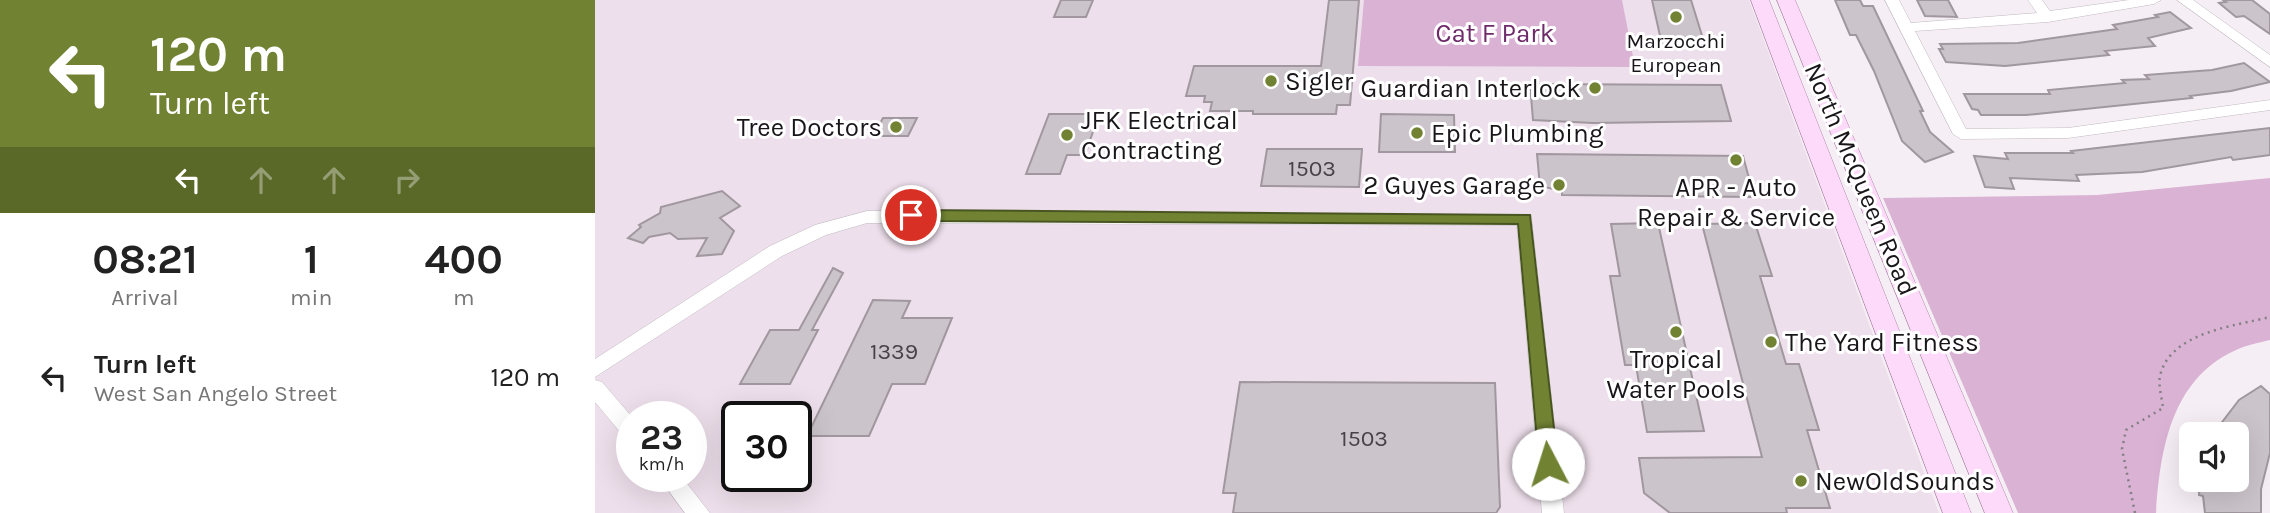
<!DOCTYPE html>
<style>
body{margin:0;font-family:Karla,sans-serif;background:#f2f2f2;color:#222;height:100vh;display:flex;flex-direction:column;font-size:26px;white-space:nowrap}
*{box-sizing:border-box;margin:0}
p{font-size:23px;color:#767676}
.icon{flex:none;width:38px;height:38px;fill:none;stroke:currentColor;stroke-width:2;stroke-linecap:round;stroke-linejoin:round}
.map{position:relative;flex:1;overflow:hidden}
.details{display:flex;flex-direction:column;background:#fff;width:595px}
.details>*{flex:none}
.guide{background:#718333;color:#fff;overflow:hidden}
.buttons{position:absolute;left:1584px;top:422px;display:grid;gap:14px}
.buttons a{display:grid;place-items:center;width:70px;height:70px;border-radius:10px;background:#fff;box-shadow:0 7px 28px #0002;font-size:35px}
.speed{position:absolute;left:21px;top:401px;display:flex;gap:14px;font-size:35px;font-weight:700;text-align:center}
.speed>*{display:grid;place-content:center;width:91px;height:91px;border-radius:50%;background:#fff;box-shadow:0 7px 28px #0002;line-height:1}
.speed small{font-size:18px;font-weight:400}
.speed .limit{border:4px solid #111;border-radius:10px;background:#fff;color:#111}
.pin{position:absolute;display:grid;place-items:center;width:60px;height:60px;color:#fff;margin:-30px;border:4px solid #fff;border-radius:50%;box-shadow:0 2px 7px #0007}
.me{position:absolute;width:77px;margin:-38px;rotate:355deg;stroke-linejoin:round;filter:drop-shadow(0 0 5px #0008)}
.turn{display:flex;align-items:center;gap:24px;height:147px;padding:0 35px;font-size:32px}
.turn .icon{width:91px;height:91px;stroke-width:2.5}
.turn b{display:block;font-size:49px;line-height:60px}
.lanes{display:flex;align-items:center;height:66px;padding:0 35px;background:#0003;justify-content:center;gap:35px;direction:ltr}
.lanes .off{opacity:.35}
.eta{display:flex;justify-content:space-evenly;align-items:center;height:119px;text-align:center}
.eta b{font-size:42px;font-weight:700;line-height:49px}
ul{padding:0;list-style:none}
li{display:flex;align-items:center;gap:21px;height:91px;padding:0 35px}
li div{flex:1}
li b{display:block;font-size:26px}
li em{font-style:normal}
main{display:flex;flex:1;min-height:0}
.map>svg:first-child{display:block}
.built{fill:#eddfeb;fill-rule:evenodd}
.green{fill:#d9b2d4}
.building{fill:#ccc4cb;stroke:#a0989e;stroke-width:2}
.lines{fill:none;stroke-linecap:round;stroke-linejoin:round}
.minor-casing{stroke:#c1bac0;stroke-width:1}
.major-casing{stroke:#ad85a8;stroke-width:1}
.path{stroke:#847f84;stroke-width:2.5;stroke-dasharray:2 4.5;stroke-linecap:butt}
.minor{fill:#fff;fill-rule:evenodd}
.major{fill:#fddaf9;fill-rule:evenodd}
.route{fill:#718333;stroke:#495521;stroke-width:2}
.poi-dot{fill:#718333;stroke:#fff;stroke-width:2.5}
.labels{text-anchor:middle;stroke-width:6;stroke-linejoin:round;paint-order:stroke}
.far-poi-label{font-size:21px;fill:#191619;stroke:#fff}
.number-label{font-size:23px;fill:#464246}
.park-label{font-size:26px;fill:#6f2a6a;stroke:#fff}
.poi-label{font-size:26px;fill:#191619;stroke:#fff;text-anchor:start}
.street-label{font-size:26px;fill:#191619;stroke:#fff}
</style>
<main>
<section class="details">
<div class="guide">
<div class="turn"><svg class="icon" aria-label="left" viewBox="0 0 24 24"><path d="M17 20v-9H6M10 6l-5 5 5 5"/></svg><div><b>120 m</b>Turn left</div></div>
<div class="lanes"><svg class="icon" aria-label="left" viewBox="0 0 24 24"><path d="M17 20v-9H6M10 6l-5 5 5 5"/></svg><svg class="icon off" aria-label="ahead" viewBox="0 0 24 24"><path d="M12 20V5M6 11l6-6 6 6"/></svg><svg class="icon off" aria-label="ahead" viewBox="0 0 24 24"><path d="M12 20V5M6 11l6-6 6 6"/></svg><svg class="icon off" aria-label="right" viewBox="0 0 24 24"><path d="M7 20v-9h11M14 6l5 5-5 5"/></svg></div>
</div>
<div class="eta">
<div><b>08:21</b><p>Arrival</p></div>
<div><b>1</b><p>min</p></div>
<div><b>400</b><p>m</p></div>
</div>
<ul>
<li><svg class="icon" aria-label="left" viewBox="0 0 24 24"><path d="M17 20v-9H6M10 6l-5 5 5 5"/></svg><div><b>Turn left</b><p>West San Angelo Street</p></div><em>120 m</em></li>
</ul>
</section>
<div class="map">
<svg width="1675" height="513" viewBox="0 0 1675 513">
<rect width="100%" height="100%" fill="#f6eef5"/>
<!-- built -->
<path class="built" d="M 0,0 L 1154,0 L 1344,513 L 0,513 ZM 37,416 L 96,416 L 96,476 L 37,476 ZM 142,416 L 201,416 L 201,476 L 142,476 Z"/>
<!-- green -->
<g class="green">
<path d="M 769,0 L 1027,0 L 1040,67 L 763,66 Z"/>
<path d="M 1675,178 L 1675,340 C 1663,343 1650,345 1639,351 C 1576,380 1565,451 1561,513 L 1423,513 L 1288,198 L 1502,195 Z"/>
</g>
<!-- building -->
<g class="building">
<path d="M 466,0 L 498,0 L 491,17 L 459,17 Z"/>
<path d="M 734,0 L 764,0 L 755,105 L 742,105 L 741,114 L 658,114 L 658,111 L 615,111 L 617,102 L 609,102 L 610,96 L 591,96 L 599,66 L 726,66 Z"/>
<path d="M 1057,0 L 1096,0 L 1109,42 L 1082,42 L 1084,49 L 1068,49 Z"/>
<path d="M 1240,0 L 1265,0 L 1268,6 L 1278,6 L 1328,111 L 1325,111 L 1335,132 L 1358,152 L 1330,162 L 1307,141 L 1279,71 L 1261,35 L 1255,35 Z"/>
<path d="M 1322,0 L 1353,0 L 1362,17 L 1330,16 Z"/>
<path d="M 1628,0 L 1657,0 L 1675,14 L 1675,34 L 1649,16 L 1641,17 L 1624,3 L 1631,2 Z"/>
<path d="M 1575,12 L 1596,28 L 1553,38 L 1560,46 L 1510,51 L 1514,55 L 1410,66 L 1351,62 L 1344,49 L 1348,49 L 1345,44 L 1423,43 L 1522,29 L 1518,25 L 1563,17 L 1560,15 Z"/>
<path d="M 1649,63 L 1675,82 L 1636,91 L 1595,96 L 1597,98 L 1431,115 L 1386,115 L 1383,110 L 1377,109 L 1369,94 L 1455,94 L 1453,90 L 1530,83 L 1527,80 L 1554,79 L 1550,75 L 1617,70 Z"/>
<path d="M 935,84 L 1126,85 L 1136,121 L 998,123 L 938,120 Z"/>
<path d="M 454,114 L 504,114 L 490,155 L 472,155 L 465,174 L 431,174 Z"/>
<path d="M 786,114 L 859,115 L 860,152 L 784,152 Z"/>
<path d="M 288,118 L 322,118 L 313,136 L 278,136 Z"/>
<path d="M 1675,128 L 1675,155 L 1638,160 L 1636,157 L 1547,172 L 1481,175 L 1484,181 L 1415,178 L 1419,189 L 1390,187 L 1379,156 L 1413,159 L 1410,153 L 1478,153 L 1476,151 Z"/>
<path d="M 672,149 L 767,149 L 764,187 L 666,186 Z"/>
<path d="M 942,154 L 1148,156 L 1159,197 L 967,195 L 967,191 L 945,186 Z"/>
<path d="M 127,191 L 145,206 L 125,218 L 139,231 L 127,254 L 102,256 L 112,238 L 83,239 L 75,233 L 54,237 L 48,243 L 33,238 L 46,227 L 44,225 L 65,213 L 66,207 Z"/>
<path d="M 1063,223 L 1109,431 L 1052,432 L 1041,365 L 1030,365 L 1015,276 L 1025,276 L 1016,224 Z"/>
<path d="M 1160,223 L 1177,276 L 1165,276 L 1191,364 L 1204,364 L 1224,430 L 1212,430 L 1235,508 L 1191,508 L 1192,513 L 1075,513 L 1049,493 L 1044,458 L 1167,457 L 1107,224 Z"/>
<path d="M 238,268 L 248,273 L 217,330 L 223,330 L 195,384 L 145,384 L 175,330 L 204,330 Z"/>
<path d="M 278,300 L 315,301 L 307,318 L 357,318 L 330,384 L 297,384 L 274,436 L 212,436 Z"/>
<path d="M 645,382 L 900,383 L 905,507 L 901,513 L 638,513 L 641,493 L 628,493 Z"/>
<path d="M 1666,386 L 1675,394 L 1675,453 L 1666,489 L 1666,513 L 1610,513 L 1608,496 L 1604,495 L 1605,480 L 1642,480 L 1642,434 L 1618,434 L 1644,400 Z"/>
</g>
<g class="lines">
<!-- minor casing -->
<g class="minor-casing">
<g id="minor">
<path d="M 1290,0 L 1304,0 L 1316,23 L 1442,13 L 1433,0 L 1447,0 L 1455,11 L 1534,0 L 1566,0 L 1559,4 L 1453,22 L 1320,31 L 1371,129 L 1473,128 L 1675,100 L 1675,110 L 1473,138 L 1366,139 L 1358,134 Z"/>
<path d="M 1582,0 L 1598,0 L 1675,55 L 1675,67 Z"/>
<path d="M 272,211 L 936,215 L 969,513 L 947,513 L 922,225 L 272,223 L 231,235 L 187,256 L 0,377 L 0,359 L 175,246 L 220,225 Z"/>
<path d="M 0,380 L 7,382 L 37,417 L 37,441 L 30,438 L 0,402 Z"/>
<path d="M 63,476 L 86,476 L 115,513 L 90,513 Z"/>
</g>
</g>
<!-- major casing -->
<g class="major-casing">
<g id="major">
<path d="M 1156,0 L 1174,0 L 1376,513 L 1348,513 Z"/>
<path d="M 1182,0 L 1200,0 L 1418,513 L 1390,513 Z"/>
</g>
</g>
<!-- path -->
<path class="path" d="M 1540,513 L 1527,449 L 1531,430 L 1568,408 C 1567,398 1563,386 1565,376 C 1575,332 1640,326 1675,317"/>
<!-- minor -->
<use href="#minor" class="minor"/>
<!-- major -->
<use href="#major" class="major"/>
</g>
<!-- route -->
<path class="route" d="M 316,210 L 935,215 L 963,464 L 960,470 L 953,473 L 947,470 L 944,464 L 923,224 L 316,221 L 308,215 Z"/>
<!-- markers -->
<g class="poi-dot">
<circle cx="1081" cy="17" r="7"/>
<circle cx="676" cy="81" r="7"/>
<circle cx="1000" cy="88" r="7"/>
<circle cx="301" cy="127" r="7"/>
<circle cx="822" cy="133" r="7"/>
<circle cx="472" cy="135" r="7"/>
<circle cx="1141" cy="160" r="7"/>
<circle cx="964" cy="185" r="7"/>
<circle cx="1081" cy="332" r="7"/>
<circle cx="1176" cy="342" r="7"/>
<circle cx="1206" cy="481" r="7"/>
</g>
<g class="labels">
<!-- far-poi labels -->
<g class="far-poi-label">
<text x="1081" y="48">Marzocchi<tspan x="1081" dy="24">European</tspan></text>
</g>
<!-- number labels -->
<g class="number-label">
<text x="717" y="176">1503</text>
<text x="299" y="359">1339</text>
<text x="769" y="446">1503</text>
</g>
<!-- park labels -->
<g class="park-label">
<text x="900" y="42">Cat F Park</text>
</g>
<!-- poi labels -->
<g class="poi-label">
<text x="690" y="90">Sigler</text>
<text x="986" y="97" text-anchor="end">Guardian Interlock</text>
<text x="486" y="129">JFK Electrical<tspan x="486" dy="30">Contracting</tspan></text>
<text x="287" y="136" text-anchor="end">Tree Doctors</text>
<text x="836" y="142">Epic Plumbing</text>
<text x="950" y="194" text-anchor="end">2 Guyes Garage</text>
<text x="1141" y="196" text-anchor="middle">APR - Auto<tspan x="1141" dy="30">Repair &amp; Service</tspan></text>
<text x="1190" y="351">The Yard Fitness</text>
<text x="1081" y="368" text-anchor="middle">Tropical<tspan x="1081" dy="30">Water Pools</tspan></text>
<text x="1220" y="490">NewOldSounds</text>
</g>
<!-- street labels -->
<g class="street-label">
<text transform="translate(1266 179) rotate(67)" y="9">North McQueen Road</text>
</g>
</g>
</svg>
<div class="buttons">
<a><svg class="icon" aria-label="sound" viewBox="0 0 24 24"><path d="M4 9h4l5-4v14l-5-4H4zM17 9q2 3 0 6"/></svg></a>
</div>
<div class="speed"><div>23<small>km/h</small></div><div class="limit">30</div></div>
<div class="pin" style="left:316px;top:215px;background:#d93025"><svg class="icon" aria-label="arrive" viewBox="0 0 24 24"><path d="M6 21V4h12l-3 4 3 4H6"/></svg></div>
<svg class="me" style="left:953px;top:464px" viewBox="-20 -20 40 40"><circle r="19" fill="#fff"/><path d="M0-13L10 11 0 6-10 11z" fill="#718333"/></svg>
</div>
</main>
